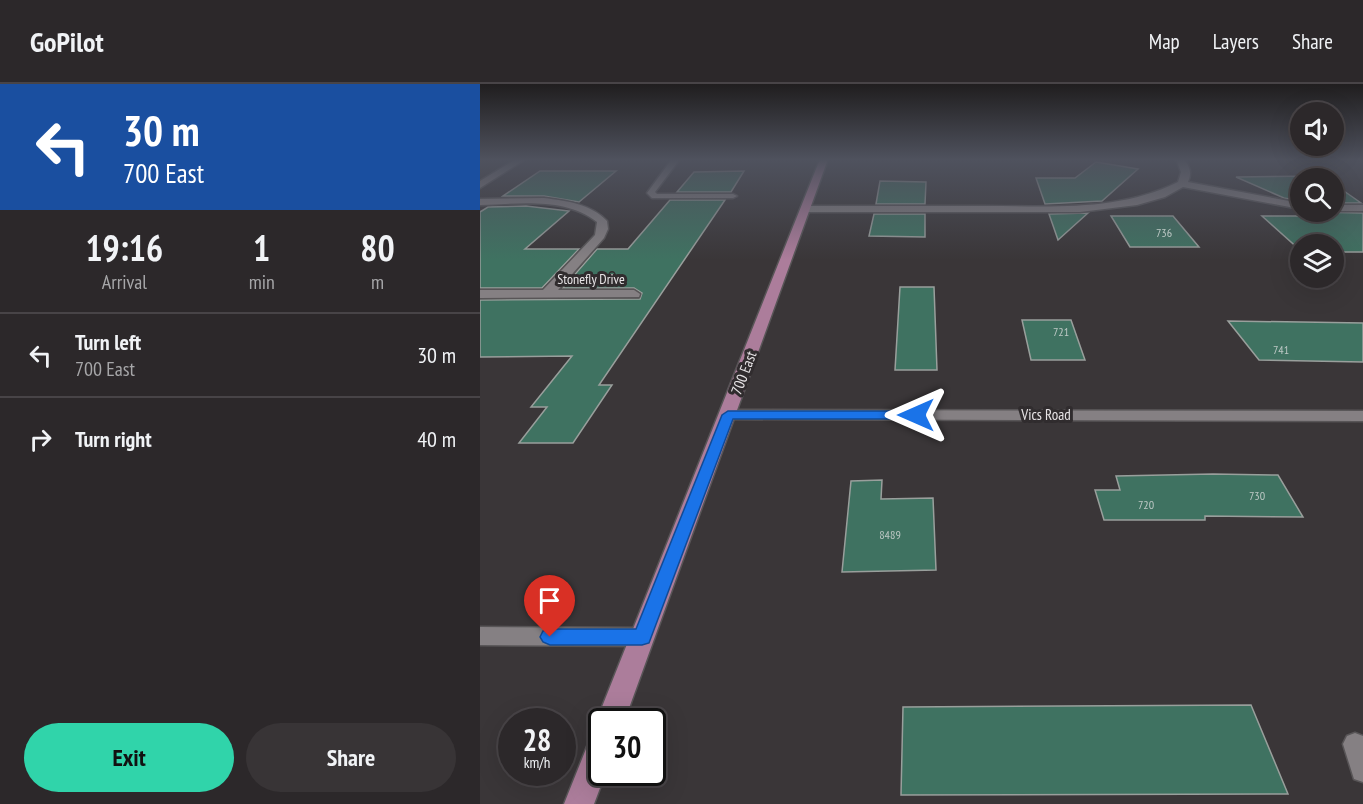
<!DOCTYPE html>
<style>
body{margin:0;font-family:"PT Sans Narrow",sans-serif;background:#383436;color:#f1f3f6;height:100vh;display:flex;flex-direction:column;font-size:22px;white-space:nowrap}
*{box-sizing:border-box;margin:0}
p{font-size:20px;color:#a6a6a8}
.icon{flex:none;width:33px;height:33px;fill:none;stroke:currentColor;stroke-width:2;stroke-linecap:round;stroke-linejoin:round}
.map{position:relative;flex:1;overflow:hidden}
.sheet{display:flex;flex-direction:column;background:#2c282a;width:480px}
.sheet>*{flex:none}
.banner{background:#1a4fa0;color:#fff;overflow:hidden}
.buttons{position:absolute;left:810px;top:18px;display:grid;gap:12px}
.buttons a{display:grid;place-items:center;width:54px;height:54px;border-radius:50%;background:#2c282a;box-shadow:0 6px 24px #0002,0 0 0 2px #484447;font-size:30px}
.speed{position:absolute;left:18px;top:624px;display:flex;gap:12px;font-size:30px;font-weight:700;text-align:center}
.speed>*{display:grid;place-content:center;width:78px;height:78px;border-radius:50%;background:#2c282a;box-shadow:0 6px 24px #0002,0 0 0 2px #484447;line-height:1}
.speed small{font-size:15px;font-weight:400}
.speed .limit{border:3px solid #111;border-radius:9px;background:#fff;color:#111}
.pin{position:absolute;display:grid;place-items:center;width:51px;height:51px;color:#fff;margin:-62px -26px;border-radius:50% 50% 50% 0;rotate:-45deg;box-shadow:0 0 6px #0007}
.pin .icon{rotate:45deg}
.me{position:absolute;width:66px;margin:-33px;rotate:270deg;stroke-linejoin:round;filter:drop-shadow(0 0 4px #0008)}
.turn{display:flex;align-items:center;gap:21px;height:126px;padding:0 24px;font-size:27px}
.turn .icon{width:78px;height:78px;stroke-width:2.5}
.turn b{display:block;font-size:42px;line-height:51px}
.eta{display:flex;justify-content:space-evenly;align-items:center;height:102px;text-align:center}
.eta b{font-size:36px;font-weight:700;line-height:42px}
.cta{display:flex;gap:12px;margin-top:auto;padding:12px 24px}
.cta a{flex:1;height:69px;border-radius:36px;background:#30d4aa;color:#111;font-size:24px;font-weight:700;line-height:69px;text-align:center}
.cta a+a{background:#383436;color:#f1f3f6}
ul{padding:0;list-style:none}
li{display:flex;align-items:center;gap:18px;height:84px;padding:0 24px;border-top:2px solid #484447}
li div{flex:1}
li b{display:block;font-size:22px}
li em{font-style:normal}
header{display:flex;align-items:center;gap:36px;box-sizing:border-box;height:84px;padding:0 30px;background:#2c282a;border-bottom:2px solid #484447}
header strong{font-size:28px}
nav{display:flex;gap:33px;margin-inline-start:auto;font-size:21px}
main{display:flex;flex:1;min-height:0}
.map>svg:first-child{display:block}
.building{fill:#3f7261;stroke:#999f9c;stroke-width:1.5}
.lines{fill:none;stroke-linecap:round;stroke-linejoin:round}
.lane-casing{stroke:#585557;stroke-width:3}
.street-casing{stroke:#585557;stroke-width:3}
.primary-casing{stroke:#585557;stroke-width:3}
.lane{fill:#858083;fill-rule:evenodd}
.street{fill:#858083;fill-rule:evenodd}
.primary{fill:#ac7d9b;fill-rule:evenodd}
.route{fill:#1a73e8;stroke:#114b97;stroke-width:1.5}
.labels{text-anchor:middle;stroke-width:6;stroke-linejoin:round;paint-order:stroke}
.number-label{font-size:12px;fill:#bdc8c5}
.far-street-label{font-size:14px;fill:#e7e4e6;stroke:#302c2e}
.street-label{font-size:15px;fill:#e7e4e6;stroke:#302c2e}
</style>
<header>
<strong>GoPilot</strong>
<nav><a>Map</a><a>Layers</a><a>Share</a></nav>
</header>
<main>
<section class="sheet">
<div class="banner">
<div class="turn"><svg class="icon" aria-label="left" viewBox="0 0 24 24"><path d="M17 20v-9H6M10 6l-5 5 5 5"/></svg><div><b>30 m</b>700 East</div></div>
</div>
<div class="eta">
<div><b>19:16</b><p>Arrival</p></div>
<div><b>1</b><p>min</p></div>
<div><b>80</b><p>m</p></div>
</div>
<ul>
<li><svg class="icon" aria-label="left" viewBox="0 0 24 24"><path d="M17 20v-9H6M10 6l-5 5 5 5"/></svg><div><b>Turn left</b><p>700 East</p></div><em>30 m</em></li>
<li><svg class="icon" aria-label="right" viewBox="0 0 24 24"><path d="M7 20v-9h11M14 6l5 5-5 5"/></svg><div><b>Turn right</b></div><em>40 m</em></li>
</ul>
<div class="cta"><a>Exit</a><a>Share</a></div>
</section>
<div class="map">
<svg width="883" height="720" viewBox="0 0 883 720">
<rect width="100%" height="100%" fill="#3a3638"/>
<!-- building -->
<g class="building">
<path d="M 616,78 L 658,85 L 622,117 L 565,120 L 556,94 L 595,94 Z"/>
<path d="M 60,87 L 136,87 L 99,118 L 64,112 L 23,112 Z"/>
<path d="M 264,87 L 251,108 L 197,108 L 214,88 Z"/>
<path d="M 842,92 L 845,94 L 820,94 L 820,117 L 804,114 L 756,93 Z"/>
<path d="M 400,97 L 446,98 L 445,120 L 396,120 Z"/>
<path d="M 854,100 L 881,119 L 854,119 Z"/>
<path d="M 190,116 L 245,116 L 119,301 L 132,301 L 93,359 L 39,359 L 67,323 L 51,323 L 92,272 L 0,273 L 0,216 L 160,215 L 162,209 L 154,204 L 83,204 L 117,165 L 148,165 Z"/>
<path d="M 46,122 L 89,127 L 45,165 L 99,165 L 62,204 L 0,204 L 0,128 L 8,123 Z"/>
<path d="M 836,128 L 883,129 L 883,168 L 854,168 L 854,160 L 820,160 L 820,166 L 782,132 L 845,132 Z"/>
<path d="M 608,129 L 578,156 L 569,130 Z"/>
<path d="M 394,130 L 445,130 L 445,153 L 389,152 Z"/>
<path d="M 631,132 L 693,132 L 719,163 L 650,163 Z"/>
<path d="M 420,203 L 454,203 L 457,286 L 415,286 Z"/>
<path d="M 542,236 L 591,236 L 605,276 L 551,276 Z"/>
<path d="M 748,237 L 883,239 L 883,278 L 779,276 Z"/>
<path d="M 733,390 L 798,391 L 823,433 L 725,432 L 725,436 L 624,436 L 615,406 L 640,406 L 636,392 Z"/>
<path d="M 402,396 L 401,415 L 453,414 L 456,486 L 362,488 L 371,397 Z"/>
<path d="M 771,621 L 808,710 L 421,711 L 423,623 Z"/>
</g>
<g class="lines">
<!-- lane casing -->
<g class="lane-casing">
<g id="lane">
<path d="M 192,75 L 200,75 L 175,108 L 177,110 L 253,110 L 257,112 L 253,114 L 172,114 L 167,109 Z"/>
<path d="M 0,543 L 162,544 L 169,547 L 172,553 L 169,559 L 162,562 L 0,561 Z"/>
<path d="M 875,649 L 883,652 L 883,698 L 874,695 L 863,660 L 867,652 Z"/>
</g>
</g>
<!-- street casing -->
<g class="street-casing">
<g id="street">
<path d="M 36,75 L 46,75 L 0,104 L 0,97 Z"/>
<path d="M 696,75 L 704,75 C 710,83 712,89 708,98 L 820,119 L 820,125 L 703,103 L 685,113 L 657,121 L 600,128 L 326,128 L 321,125 L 326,122 C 386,122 445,122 505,122 C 570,122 638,128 698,98 L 701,88 Z"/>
<path d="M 64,114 C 87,117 111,120 127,137 L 128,145 L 124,154 L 78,206 L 154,206 L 160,210 L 159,213 L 0,214 L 0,206 L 63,206 L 115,151 L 117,138 C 85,113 39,120 0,121 L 0,115 Z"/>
<rect x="854" y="121" width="29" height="6"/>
<path d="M 248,326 L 883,327 L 883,337 L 242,335 L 239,331 L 242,327 Z"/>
</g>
</g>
<!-- primary casing -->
<g class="primary-casing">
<path id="primary" d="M 340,75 L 348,75 L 144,638 L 122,638 L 122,688 L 126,688 L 114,720 L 84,720 L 112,650 L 120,647 L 116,638 Z"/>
</g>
<!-- lane -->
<use href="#lane" class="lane"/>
<!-- street -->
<use href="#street" class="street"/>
<!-- primary -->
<use href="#primary" class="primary"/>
</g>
<!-- sky -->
<linearGradient id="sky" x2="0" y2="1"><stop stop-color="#201e1f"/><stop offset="0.43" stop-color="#4f525e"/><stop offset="1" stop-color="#4f525e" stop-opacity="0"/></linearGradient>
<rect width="883" height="176" fill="url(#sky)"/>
<!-- route -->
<path class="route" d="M 248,327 L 436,327 L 442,331 L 436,335 L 253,335 L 169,559 L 162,561 L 70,561 L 63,558 L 60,553 L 63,547 L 70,545 L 156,545 L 242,331 Z"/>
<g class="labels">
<!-- number labels -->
<g class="number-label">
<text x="684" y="153">736</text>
<text x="581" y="252">721</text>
<text x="801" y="270">741</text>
<text x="777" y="416">730</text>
<text x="666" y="425">720</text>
<text x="410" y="455">8489</text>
</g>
<!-- far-street labels -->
<g class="far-street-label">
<text x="111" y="200">Stonefly Drive</text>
</g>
<!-- street labels -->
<g class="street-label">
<text transform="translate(264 289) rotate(-69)" y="5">700 East</text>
<text x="566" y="336">Vics Road</text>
</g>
</g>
</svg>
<div class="buttons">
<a><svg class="icon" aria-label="sound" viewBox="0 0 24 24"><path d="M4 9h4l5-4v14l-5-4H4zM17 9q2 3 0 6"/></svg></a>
<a><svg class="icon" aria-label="search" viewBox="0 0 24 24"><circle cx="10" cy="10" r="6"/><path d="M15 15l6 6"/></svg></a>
<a><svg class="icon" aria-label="layers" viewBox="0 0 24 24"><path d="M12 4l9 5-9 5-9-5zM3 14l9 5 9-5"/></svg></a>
</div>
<div class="speed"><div>28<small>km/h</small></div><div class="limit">30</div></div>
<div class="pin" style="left:70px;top:553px;background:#d93025"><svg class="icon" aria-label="arrive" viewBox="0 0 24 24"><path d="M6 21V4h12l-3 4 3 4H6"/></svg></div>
<svg class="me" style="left:436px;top:331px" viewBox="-20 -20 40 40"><path d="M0-17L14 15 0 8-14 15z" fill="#1a73e8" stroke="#fff" stroke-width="4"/></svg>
</div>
</main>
